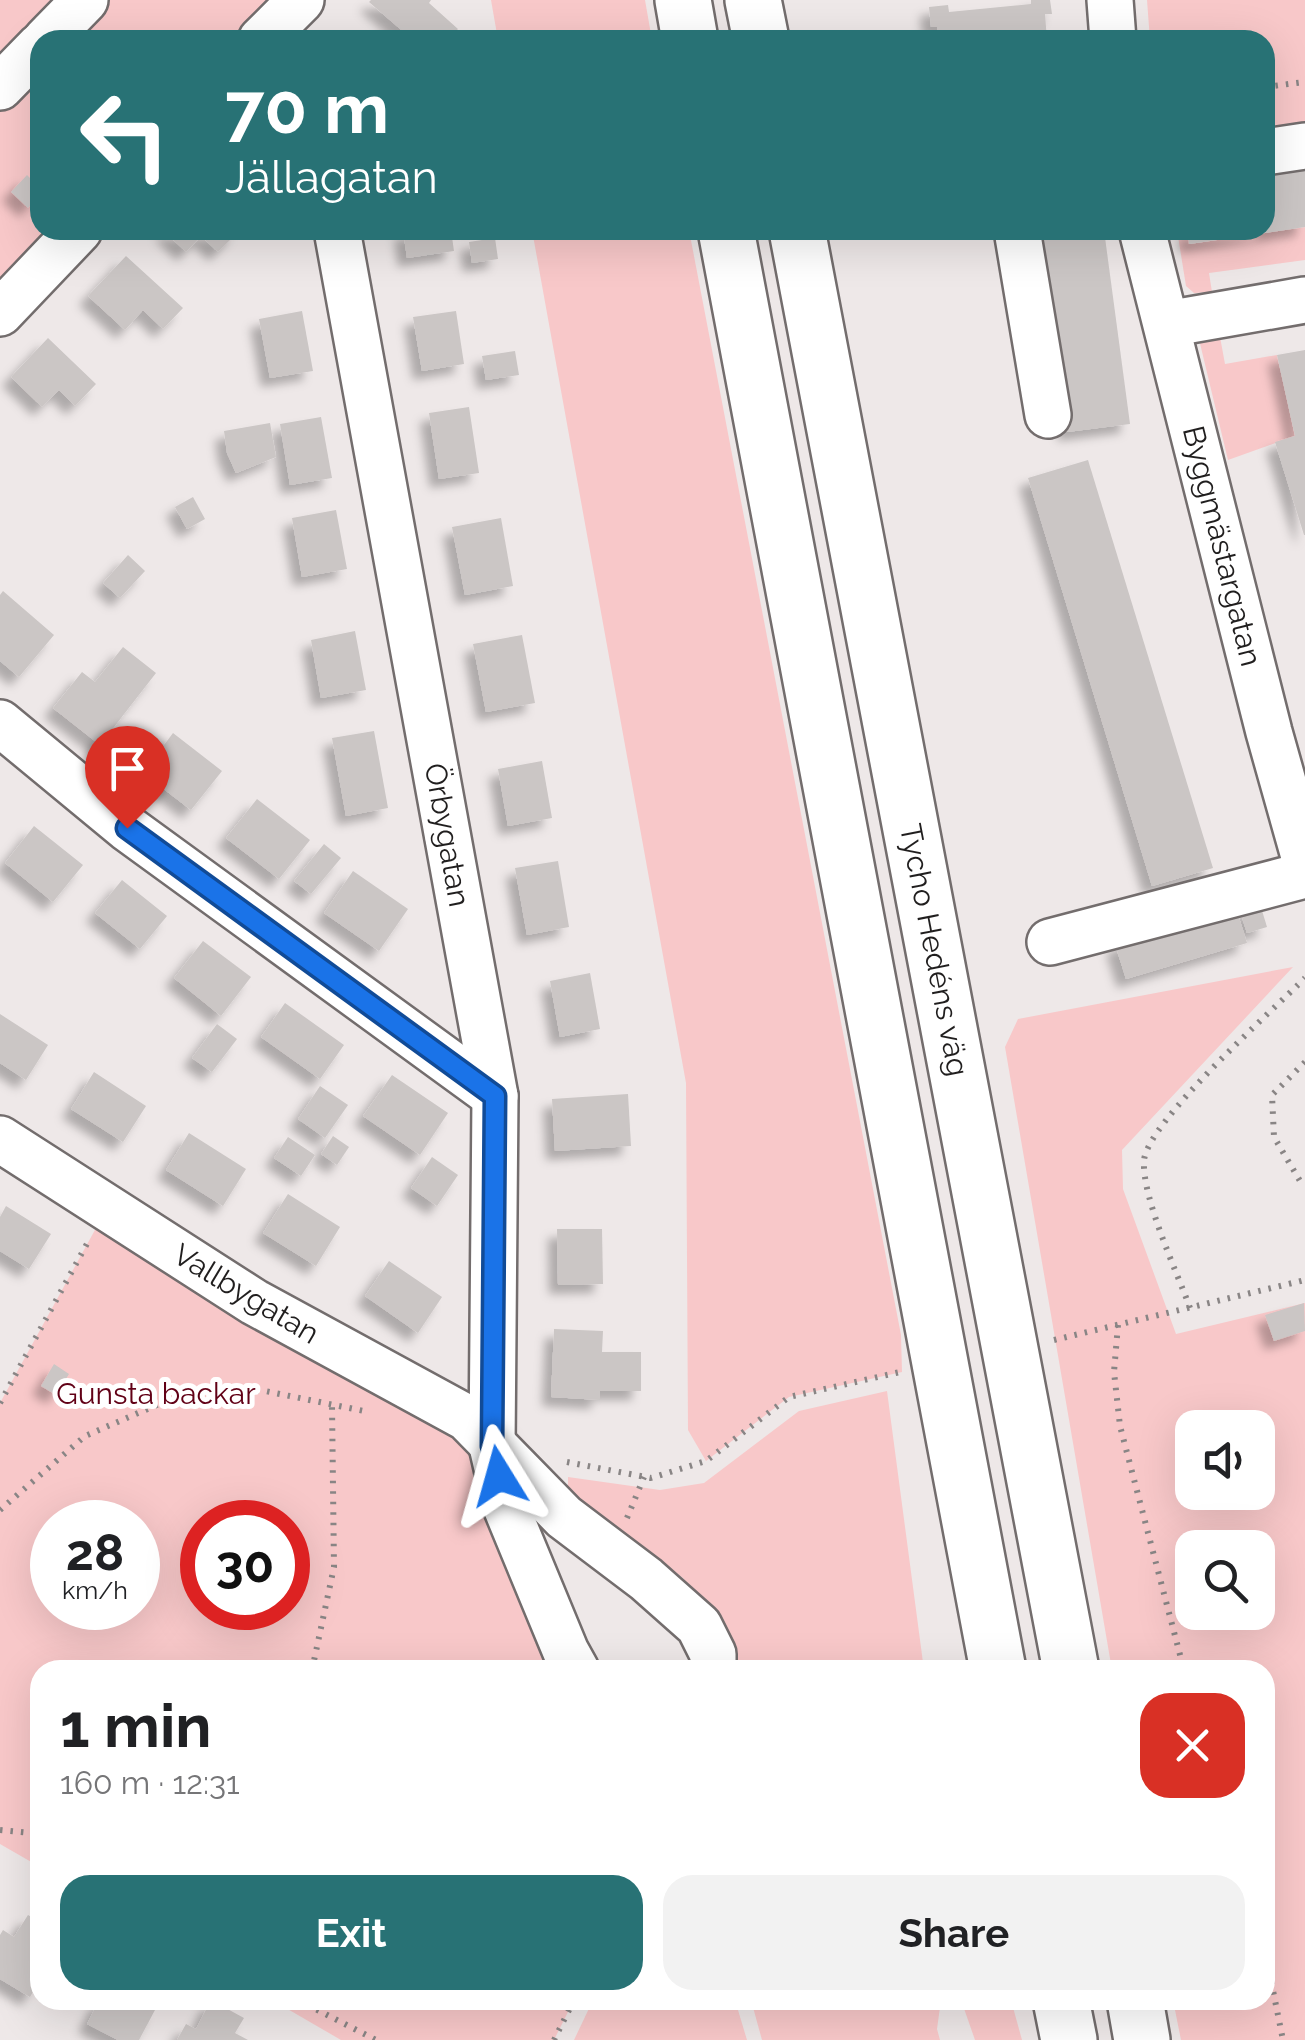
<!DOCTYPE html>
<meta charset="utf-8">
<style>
body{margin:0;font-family:Raleway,sans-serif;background:#f2f2f2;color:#202124;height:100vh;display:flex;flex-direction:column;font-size:38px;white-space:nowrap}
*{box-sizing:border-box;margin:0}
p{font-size:32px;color:#757577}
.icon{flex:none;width:55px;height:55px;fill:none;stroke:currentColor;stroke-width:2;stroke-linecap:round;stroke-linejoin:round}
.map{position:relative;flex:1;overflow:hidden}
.side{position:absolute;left:30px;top:1660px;width:1245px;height:350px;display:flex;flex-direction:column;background:#fff;border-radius:30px;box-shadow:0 10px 40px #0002}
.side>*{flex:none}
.hud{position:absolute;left:30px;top:30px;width:1245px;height:210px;border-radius:30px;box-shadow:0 10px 40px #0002;background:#287275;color:#fff;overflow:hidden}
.tools{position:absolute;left:1175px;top:1410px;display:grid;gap:20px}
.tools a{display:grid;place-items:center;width:100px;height:100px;border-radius:20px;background:#fff;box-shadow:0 10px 40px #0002;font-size:50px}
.speed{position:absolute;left:30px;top:1500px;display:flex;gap:20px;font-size:50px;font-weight:700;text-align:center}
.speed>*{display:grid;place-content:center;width:130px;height:130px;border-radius:50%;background:#fff;box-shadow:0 10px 40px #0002;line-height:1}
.speed small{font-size:25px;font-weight:400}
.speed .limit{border:15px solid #d22;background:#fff;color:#111}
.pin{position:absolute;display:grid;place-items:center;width:85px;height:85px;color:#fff;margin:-102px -42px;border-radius:50% 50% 50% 0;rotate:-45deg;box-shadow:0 0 10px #0007}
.pin .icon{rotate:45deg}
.me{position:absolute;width:110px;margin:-55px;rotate:352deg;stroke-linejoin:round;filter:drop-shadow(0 0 8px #0008)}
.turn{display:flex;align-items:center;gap:35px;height:210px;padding:0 30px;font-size:45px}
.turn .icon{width:130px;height:130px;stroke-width:2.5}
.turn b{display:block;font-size:70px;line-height:85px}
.round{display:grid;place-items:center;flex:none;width:105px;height:105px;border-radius:30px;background:#f2f2f2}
.head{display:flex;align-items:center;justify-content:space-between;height:170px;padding:0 30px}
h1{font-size:60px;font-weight:700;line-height:75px}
.primary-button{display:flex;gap:20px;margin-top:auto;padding:20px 30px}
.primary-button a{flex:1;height:115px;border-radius:30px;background:#287275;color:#fff;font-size:40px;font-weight:700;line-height:115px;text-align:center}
.primary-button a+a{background:#f2f2f2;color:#202124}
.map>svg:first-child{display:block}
.green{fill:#f8c8c9;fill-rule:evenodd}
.building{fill:#cbc6c5;filter:url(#shadow)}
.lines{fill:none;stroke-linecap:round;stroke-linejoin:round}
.minor-casing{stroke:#736d6d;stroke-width:50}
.major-casing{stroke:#736d6d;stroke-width:60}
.path{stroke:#898585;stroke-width:6;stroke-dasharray:2.5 8;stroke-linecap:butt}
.minor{stroke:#fff;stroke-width:45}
.major{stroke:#fff;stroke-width:55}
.route-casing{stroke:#114b97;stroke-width:25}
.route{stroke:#1a73e8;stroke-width:18}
.labels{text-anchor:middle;stroke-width:10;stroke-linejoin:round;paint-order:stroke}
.street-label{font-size:30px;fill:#201e1e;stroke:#fff}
.park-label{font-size:30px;fill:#610016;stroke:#fff}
</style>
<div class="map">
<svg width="1305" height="2040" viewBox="0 0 1305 2040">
<defs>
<filter id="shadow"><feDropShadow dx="-9" dy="9" stdDeviation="5" flood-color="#0004"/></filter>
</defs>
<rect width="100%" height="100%" fill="#eee8e8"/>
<!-- green -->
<g class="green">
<path d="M 0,0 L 301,0 L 261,40 L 40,40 L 40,230 L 79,230 L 0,313 Z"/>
<path d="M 491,0 L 645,0 L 652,40 L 498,40 Z"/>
<path d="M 1147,0 L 1305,0 L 1305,138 L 1265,143 L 1265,40 L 1150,40 Z"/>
<path d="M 1305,227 L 1305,260 L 1209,273 L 1212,292 L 1194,293 L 1186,286 L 1177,230 L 1187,230 L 1190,244 Z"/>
<path d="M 532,230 L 689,230 L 901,1335 L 902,1372 L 789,1397 L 706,1461 L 688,1430 L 686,1083 Z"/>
<path d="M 1218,326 L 1225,364 L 1277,355 L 1295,436 L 1228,460 L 1197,331 Z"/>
<path d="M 1293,967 L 1122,1150 L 1123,1189 L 1176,1334 L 1305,1303 L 1305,2040 L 1181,2040 L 1173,2000 L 1265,2000 L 1265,1670 L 1112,1670 L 1005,1047 L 1018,1019 ZM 1192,1428 L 1258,1428 L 1258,1492 L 1192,1492 ZM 1192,1548 L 1258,1548 L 1258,1612 L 1192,1612 Z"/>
<path d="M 107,1208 L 467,1418 L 576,1670 L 40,1670 L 40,1867 L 0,1844 L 0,1403 ZM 52,1522 L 138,1522 L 138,1608 L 52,1608 ZM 202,1522 L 288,1522 L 288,1608 L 202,1608 Z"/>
<path d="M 887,1391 L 924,1670 L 742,1670 L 733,1667 L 720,1630 L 683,1578 L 568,1492 L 568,1477 L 660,1490 L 704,1483 L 799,1411 Z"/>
<path d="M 272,2000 L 574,2000 L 554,2040 L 341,2040 Z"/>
<path d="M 593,2000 L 735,2000 L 747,2040 L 574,2040 Z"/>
<path d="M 751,2000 L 941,2000 L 937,2029 L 940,2040 L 762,2040 Z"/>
<path d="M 961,2000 L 1011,2000 L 1022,2040 L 975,2040 Z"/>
</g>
<!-- building -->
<g class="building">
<path d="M 371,0 L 431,0 L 429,3 L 458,29 L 448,40 L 413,40 L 369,2 Z"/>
<path d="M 1031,0 L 1050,0 L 1052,14 L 1045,14 L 1047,40 L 939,40 L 937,27 L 931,27 L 929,7 L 948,5 L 949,12 L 1031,4 Z"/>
<path d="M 1305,164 L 1305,227 L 1189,244 L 1187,230 L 1265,230 L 1265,169 Z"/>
<path d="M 27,175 L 40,188 L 40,195 L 28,208 L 11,192 Z"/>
<path d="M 163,230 L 240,230 L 218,252 L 201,236 L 186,252 Z"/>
<path d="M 403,230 L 451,230 L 454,251 L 407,258 Z"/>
<path d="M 1041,230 L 1104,230 L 1130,424 L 1067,432 Z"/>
<path d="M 495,238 L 498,259 L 472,263 L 469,242 Z"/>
<path d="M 126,256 L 183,308 L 163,329 L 143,310 L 125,330 L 88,296 Z"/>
<path d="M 302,311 L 313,371 L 270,378 L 259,319 Z"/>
<path d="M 456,311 L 464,364 L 422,371 L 413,317 Z"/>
<path d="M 48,338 L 96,384 L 75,406 L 59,390 L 42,407 L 11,377 Z"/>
<path d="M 1305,350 L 1305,535 L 1304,535 L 1275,442 L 1295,436 L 1277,355 Z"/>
<path d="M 515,351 L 519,375 L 486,380 L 482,356 Z"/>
<path d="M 469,407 L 479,473 L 439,479 L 429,413 Z"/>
<path d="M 321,417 L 332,478 L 290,485 L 280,424 Z"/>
<path d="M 270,423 L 276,457 L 236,473 L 227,453 L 224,431 Z"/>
<path d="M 1088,460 L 1213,868 L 1152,886 L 1028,478 Z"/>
<path d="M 193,497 L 205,519 L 187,529 L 175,507 Z"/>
<path d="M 336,510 L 347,569 L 302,577 L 292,518 Z"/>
<path d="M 501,518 L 513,586 L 465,595 L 452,527 Z"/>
<path d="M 128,555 L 145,571 L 120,598 L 103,583 Z"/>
<path d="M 3,591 L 54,635 L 19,677 L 0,661 L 0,595 Z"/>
<path d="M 355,631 L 366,690 L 321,698 L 311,640 Z"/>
<path d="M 522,635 L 535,703 L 486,712 L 473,644 Z"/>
<path d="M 123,647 L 156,673 L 100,745 L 53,708 L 82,672 L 95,682 Z"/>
<path d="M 374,731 L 388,808 L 346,816 L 332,738 Z"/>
<path d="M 173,733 L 222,771 L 191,810 L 143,773 Z"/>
<path d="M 542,761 L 552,818 L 508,826 L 498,769 Z"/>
<path d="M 257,799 L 310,840 L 279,879 L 226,838 Z"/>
<path d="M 34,826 L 83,865 L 53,902 L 5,863 Z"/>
<path d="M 324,844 L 341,858 L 311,894 L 294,881 Z"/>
<path d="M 558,861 L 569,927 L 527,935 L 515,868 Z"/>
<path d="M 353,871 L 408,909 L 379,951 L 324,913 Z"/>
<path d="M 122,880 L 167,916 L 140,949 L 95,913 Z"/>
<path d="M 1260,904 L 1267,927 L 1247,933 L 1240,911 Z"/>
<path d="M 1236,908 L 1247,943 L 1126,979 L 1115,944 Z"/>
<path d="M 203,941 L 251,977 L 221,1016 L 174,978 Z"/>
<path d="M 590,973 L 600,1029 L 560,1037 L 550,981 Z"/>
<path d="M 285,1003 L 344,1045 L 320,1079 L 261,1037 Z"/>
<path d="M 0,1014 L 48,1045 L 26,1080 L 0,1063 Z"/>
<path d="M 217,1024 L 237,1039 L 212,1072 L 192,1058 Z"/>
<path d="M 94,1072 L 146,1106 L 123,1142 L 71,1109 Z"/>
<path d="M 392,1075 L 448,1113 L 420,1155 L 363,1116 Z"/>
<path d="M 320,1086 L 348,1105 L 325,1138 L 298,1119 Z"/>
<path d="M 628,1094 L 631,1146 L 555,1151 L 552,1099 Z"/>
<path d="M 189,1133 L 246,1169 L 223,1206 L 166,1170 Z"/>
<path d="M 333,1136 L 349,1147 L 337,1165 L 321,1154 Z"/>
<path d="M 288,1137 L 315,1155 L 301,1176 L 274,1158 Z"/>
<path d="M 432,1157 L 458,1175 L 437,1206 L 411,1188 Z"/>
<path d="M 288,1194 L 340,1227 L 316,1266 L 263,1233 Z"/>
<path d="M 6,1206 L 51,1234 L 29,1269 L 0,1251 L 0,1217 Z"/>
<path d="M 557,1229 L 602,1229 L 603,1284 L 558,1285 Z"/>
<path d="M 389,1261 L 442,1297 L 418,1333 L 365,1296 Z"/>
<path d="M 1304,1303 L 1305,1331 L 1274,1341 L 1265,1315 Z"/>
<path d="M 554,1329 L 603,1331 L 602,1352 L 641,1352 L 641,1391 L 600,1391 L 600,1400 L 551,1397 Z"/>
<path d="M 54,1364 L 69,1374 L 56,1395 L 41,1386 Z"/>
<path d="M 28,1915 L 40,1922 L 40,1980 L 30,1997 L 0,1979 L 0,1935 L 3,1930 L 14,1937 Z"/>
<path d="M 99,2000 L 136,2000 L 155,2010 L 139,2040 L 118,2040 L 87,2024 Z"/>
<path d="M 211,2000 L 244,2018 L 235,2033 L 248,2040 L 177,2040 L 186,2024 L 196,2029 Z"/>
</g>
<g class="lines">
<!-- minor casing -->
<g class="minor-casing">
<g id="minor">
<path d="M 1110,0 L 1113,40"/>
<path d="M 46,40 L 85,0"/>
<path d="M 261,40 L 301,0"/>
<path d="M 0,87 L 40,46"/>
<path d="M 1265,152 L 1305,146"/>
<path d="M 337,230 L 495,1096 L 492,1446 L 506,1507 L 566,1652 L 576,1670"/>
<path d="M 1017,230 L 1048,415"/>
<path d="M 1142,230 L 1269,732 L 1305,860"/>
<path d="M 0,313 L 79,230"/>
<path d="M 1167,324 L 1305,300"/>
<path d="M 0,723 L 127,828 L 495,1096"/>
<path d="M 1050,942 L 1305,875"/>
<path d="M 0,1139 L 254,1302 L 467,1418 L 564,1517 L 646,1579 L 699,1626 L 713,1654 L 713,1670"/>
</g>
</g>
<!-- major casing -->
<g class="major-casing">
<g id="major">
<path d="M 683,0 L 690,40"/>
<path d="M 753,0 L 761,40"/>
<path d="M 726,230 L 998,1670"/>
<path d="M 797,230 L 1071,1670"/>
<path d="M 1061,2000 L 1069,2040"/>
<path d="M 1135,2000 L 1142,2040"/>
</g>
</g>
<!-- path -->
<g class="path">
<path d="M 1265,87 L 1305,82"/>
<path d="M 1305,1062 L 1272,1095 L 1274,1137 L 1300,1181 L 1305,1180"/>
<path d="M 1190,1308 C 1177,1272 1142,1198 1144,1161 C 1146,1123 1273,1010 1305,978"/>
<path d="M 1118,1325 L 1114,1372 L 1120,1426 L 1184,1670"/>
<path d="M 1054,1340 L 1305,1280"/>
<path d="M 0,1403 L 89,1240"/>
<path d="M 567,1462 L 651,1478 L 706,1461 L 789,1397 L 900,1372"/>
<path d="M 0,1510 L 85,1436 L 194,1389 L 265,1391 L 369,1412"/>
<path d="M 627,1518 L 644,1477"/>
<path d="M 312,1670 L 334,1567 L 332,1406"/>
<path d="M 0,1830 L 40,1834"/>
<path d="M 1265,1951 L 1283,2040"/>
<path d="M 298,2000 L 376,2040"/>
<path d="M 554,2040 L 574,2000"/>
</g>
<!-- minor -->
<use href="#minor" class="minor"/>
<!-- major -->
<use href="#major" class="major"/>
</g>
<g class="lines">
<!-- route casing -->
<g class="route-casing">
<path id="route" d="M 127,828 L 495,1096 L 492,1446 L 499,1476"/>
</g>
<!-- route -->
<use href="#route" class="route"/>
</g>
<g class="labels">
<!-- street labels -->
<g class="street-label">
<text transform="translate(1222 546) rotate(76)" y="10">Byggmästargatan</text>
<text transform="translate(447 835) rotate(80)" y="10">Örbygatan</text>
<text transform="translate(934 950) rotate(79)" y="10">Tycho Hedéns väg</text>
<text transform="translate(246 1294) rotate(31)" y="10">Vallbygatan</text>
</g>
<!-- park labels -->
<g class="park-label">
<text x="156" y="1404">Gunsta backar</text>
</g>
</g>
</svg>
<div class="tools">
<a><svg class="icon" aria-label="sound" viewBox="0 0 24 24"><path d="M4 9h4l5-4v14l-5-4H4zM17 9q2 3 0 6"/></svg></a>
<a><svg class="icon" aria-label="search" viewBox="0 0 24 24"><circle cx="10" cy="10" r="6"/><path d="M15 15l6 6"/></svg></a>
</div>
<div class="speed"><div>28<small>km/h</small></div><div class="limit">30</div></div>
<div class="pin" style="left:127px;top:828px;background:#d93025"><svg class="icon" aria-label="arrive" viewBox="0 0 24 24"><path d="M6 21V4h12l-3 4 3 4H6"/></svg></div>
<svg class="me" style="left:499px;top:1476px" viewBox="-20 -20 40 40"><path d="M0-17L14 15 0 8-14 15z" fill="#1a73e8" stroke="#fff" stroke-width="4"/></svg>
<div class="hud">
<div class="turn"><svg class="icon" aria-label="left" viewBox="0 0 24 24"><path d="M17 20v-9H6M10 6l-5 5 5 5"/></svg><div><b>70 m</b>Jällagatan</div></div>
</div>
<section class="side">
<div class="head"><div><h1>1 min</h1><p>160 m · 12:31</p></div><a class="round" style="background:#d93025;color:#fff"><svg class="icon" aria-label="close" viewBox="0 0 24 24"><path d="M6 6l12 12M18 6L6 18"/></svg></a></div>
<div class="primary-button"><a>Exit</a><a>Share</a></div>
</section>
</div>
